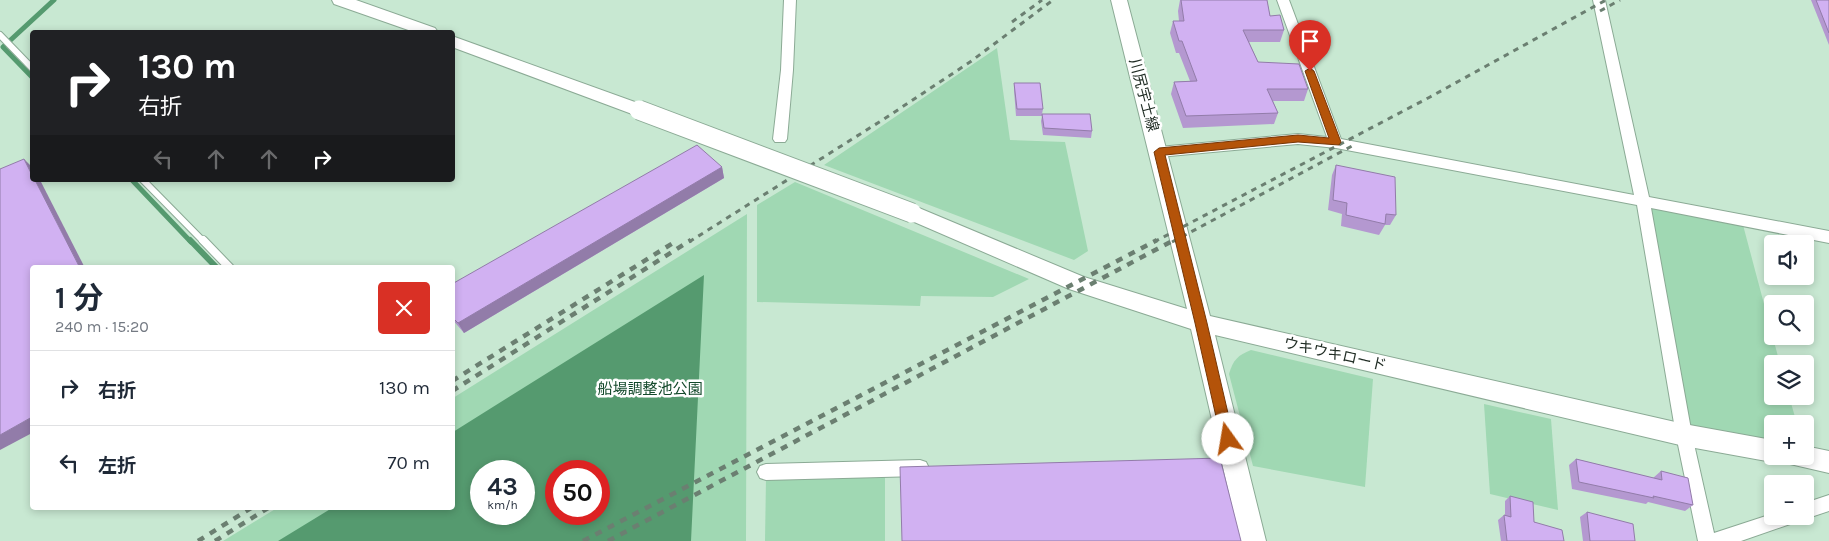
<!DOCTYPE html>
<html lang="ja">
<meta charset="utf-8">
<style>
body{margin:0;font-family:Karla,"Noto Sans JP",sans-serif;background:#f2f2f3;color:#1f2937;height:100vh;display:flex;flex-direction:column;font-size:19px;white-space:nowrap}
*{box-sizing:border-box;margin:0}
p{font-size:16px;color:#747a83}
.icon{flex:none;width:28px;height:28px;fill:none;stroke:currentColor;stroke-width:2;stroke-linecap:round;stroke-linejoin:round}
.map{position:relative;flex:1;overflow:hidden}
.drawer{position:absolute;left:30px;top:265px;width:425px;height:245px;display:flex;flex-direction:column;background:#fff;border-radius:5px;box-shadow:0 2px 8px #0003}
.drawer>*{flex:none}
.hud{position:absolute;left:30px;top:30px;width:425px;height:152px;border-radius:5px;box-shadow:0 2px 8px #0003;background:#202124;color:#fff;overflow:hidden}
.controls{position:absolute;left:1764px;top:235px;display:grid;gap:10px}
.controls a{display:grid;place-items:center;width:50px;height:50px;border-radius:5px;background:#fff;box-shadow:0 2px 8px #0003;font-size:25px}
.speed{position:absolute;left:470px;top:460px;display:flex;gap:10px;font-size:25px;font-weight:700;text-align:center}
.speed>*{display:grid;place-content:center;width:65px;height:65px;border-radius:50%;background:#fff;box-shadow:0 2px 8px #0003;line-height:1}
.speed small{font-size:12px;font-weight:400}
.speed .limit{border:8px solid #d22;background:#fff;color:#111}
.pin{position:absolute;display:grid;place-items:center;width:42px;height:42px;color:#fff;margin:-51px -21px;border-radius:50% 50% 50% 0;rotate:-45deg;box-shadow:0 0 5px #0007}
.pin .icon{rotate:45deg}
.me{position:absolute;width:55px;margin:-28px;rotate:347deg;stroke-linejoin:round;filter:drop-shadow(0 0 4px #0008)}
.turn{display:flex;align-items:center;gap:18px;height:105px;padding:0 25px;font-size:22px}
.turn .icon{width:65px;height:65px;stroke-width:2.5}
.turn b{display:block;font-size:35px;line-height:42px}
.lanes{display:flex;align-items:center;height:48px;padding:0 25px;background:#0003;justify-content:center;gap:25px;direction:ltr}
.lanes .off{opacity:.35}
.round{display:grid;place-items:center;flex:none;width:52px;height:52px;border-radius:5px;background:#f2f2f3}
.headline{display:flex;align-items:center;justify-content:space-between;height:85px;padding:0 25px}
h1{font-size:30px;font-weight:700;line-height:38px}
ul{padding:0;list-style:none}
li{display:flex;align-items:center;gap:15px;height:75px;padding:0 25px;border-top:1px solid #e0e1e3}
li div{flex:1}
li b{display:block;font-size:19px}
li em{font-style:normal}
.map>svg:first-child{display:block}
.green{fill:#a0d8b3;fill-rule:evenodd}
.water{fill:#559a6f;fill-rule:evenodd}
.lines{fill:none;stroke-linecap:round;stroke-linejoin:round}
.stream-far1{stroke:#559a6f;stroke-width:5}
.stream{stroke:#559a6f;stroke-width:6}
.lane-far1-casing{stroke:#8baa95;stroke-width:8}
.lane-casing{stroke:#8baa95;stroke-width:10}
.street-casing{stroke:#8baa95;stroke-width:2}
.secondary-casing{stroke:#8baa95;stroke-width:2}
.lane-far1{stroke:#fff;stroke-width:6}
.lane{stroke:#fff;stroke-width:8}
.street{fill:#fff;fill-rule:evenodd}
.secondary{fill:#fff;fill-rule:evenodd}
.rail-far1{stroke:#6b7f71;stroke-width:3;stroke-dasharray:5.5 5.5;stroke-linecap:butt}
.rail{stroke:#6b7f71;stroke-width:4.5;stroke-dasharray:7 7;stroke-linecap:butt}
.secondary-bridge-casing{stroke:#8baa95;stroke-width:21;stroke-linecap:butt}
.secondary-bridge{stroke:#fff;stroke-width:19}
.wall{fill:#b498d0}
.shaded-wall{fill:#927ca9}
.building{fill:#d1b1f2;stroke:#927ca9}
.route{fill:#b45309;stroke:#753606}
.labels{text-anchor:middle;stroke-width:5;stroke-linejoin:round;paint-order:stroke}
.street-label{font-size:15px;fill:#222e26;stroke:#fff}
.park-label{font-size:15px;fill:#13492b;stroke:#fff}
</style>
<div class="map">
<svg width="1829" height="541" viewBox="0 0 1829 541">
<rect width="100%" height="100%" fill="#c8e8d2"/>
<!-- green -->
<g class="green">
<path d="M 997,48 L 1010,140 L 1065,142 L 1088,251 L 1074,260 L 824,165 Z"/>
<path d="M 795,182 L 1029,279 L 993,297 L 921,296 L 920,306 L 757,302 L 757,205 Z"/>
<path d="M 1651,208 L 1743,225 L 1780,364 L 1772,364 L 1772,396 L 1789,396 L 1797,424 L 1772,424 L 1772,443 L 1747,440 L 1690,428 Z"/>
<path d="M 747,214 L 746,541 L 223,541 L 277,508 L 452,508 L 453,398 ZM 481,471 L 524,471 L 524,514 L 481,514 ZM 556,471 L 599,471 L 599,514 L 556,514 Z"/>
<path d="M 1251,350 L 1373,379 L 1365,487 L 1253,466 L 1229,374 C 1233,360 1238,355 1251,350 Z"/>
<path d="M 1484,404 L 1551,419 L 1558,510 L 1490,494 Z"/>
<path d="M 885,474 L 885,541 L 765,541 L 766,478 Z"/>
</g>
<!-- water -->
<path class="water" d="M 704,275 L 691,541 L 278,541 L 332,508 L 452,508 L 453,432 ZM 481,471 L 524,471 L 524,514 L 481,514 ZM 599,471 L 599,514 L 556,514 L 556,471 Z"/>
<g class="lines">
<!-- stream-far1 -->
<g class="stream-far1">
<path d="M 32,77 L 3,47 L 54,0"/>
<path d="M 132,180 L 191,242"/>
</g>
<!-- stream -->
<path class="stream" d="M 190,240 L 217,268"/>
<!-- lane-far1 casing -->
<g class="lane-far1-casing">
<g id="lane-far1">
<path d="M 0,35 L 32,68"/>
<path d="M 143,180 L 204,242"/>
</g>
</g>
<!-- lane casing -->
<g class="lane-casing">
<path id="lane" d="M 203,240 L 230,268"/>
</g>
<!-- street casing -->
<g class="street-casing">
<g id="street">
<path d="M 784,0 L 796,0 L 793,70 L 787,139 L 785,142 L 775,142 L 773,139 L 781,70 Z"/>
<path d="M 1277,0 L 1289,0 L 1341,139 L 1634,195 L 1593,0 L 1605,0 L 1649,197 L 1829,231 L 1829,243 L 1651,208 L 1692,435 L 1714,533 L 1772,514 L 1772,516 L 1805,516 L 1805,503 L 1829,495 L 1829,511 L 1805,519 L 1799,517 L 1796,522 L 1741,541 L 1698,541 L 1676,435 L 1637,205 L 1336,148 L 1298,144 L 1159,157 L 1154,155 L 1152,152 L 1154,149 L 1159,147 L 1298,134 L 1327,137 Z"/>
<path d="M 920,460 L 926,462 L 929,468 L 926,474 L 920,476 L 766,480 L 760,478 L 757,472 L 760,466 L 766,464 Z"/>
</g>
</g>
<!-- secondary casing -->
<g class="secondary-casing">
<g id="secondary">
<path d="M 332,0 L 356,0 L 435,28 L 438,32 L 414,32 L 334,4 Z"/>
<path d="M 1111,0 L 1127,0 L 1210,316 L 1684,424 L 1772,440 L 1772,456 L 1782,456 L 1781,459 L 1772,462 L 1684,446 L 1215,335 L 1266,541 L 1240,541 L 1191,329 L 1069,289 L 905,218 L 902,213 L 905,208 L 912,205 L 919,208 L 1084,277 L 1187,309 Z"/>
<path d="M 452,36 L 646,106 L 648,110 L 646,114 L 639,116 L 632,114 L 452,47 Z"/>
<path d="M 1805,446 L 1829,451 L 1829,473 L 1790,464 L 1787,456 L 1805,456 Z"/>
</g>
</g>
<!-- lane-far1 -->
<use href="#lane-far1" class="lane-far1"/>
<!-- lane -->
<use href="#lane" class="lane"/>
<!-- street -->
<use href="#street" class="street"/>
<!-- secondary -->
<use href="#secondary" class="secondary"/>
<!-- rail-far1 -->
<g class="rail-far1">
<path d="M 1600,11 L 1620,0"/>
<path d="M 1012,22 L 1042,0"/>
<path d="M 689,242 L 884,119 L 970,62 L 1053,0"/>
<path d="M 1154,242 L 1430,97 L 1606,0"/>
<path d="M 1172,242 L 1352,146"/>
</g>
<!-- rail -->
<g class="rail">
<path d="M 452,381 L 673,243"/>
<path d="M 452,391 L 691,240"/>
<path d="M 198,541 L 251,508"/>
<path d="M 215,541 L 268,508"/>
<path d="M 583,541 L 1157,240"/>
<path d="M 608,541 L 1174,240"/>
</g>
<!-- secondary-bridge casing -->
<g class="secondary-bridge-casing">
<path id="secondary-bridge" d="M 639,110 L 912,213"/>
</g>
<!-- secondary-bridge -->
<use href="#secondary-bridge" class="secondary-bridge"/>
</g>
<!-- wall -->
<g class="wall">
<path d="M 1180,0 L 1267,0 L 1270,16 L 1284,30 L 1280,42 L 1249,42 L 1258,62 L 1308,89 L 1304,101 L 1273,101 L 1278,113 L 1274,124 L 1183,128 L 1171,94 L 1174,82 L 1190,81 L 1179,53 L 1176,53 L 1170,33 L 1173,21 L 1179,21 L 1178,11 Z"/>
<path d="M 1811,0 L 1829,0 L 1829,45 Z"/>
<path d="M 1014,83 L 1043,109 L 1042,114 L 1092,131 L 1091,138 L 1043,135 L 1041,121 L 1042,116 L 1016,116 L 1014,90 Z"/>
<path d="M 1336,165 L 1396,215 L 1390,225 L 1385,225 L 1379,235 L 1341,226 L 1342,214 L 1328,210 L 1332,175 Z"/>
<path d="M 722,167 L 724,178 L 464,333 L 452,319 L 452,284 Z"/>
<path d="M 1576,459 L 1653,478 L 1661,471 L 1693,505 L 1685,511 L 1648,502 L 1646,504 L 1572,489 L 1569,465 Z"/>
<path d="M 1510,496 L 1534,522 L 1564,541 L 1501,541 L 1498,520 L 1504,515 L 1505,515 L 1505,501 Z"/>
<path d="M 1587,512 L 1635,541 L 1583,541 L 1580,517 Z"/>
</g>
<!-- shaded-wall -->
<g class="shaded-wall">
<path d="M 24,159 L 32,167 L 32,175 Z"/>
<path d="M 722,167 L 724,178 L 464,333 L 458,323 Z"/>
<path d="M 35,180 L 40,180 L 85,268 L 80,268 Z"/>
<path d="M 32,417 L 32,433 L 0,450 L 0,435 Z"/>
<path d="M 121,508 L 128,508 L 124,510 Z"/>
</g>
<!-- building -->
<g class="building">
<path d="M 1181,0 L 1267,0 L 1270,16 L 1280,15 L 1284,30 L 1243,30 L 1258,62 L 1299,64 L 1308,89 L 1267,89 L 1278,113 L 1186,116 L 1174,82 L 1197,81 L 1182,41 L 1179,41 L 1173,21 L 1184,21 Z"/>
<path d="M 1816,0 L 1829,0 L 1829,33 Z"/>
<path d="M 1014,83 L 1040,83 L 1043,109 L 1017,109 Z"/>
<path d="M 1042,114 L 1090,114 L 1092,131 L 1044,128 Z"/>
<path d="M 697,145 L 722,167 L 458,323 L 452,317 L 452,284 Z"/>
<path d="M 24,159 L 32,175 L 32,180 L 35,180 L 80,268 L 32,268 L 32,417 L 0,435 L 0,169 Z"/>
<path d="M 1336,165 L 1395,177 L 1396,215 L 1386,214 L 1385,224 L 1346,215 L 1347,203 L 1333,200 Z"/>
<path d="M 1220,458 L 1241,541 L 902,541 L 900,467 Z"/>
<path d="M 1576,459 L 1662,480 L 1661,471 L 1688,478 L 1693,505 L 1653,496 L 1654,498 L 1579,482 Z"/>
<path d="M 1510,496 L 1533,502 L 1534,522 L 1562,530 L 1564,541 L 1507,541 L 1504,515 L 1511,517 Z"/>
<path d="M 1587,512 L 1633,524 L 1635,541 L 1590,541 Z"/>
</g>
<!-- route -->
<path class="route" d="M 1310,68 L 1314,71 L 1341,142 L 1339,145 L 1298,142 L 1165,155 L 1207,323 L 1234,439 L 1232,443 L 1228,445 L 1223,443 L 1221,439 L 1195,323 L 1154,152 L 1159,148 L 1298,135 L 1329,138 L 1305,71 Z"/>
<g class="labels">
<!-- street labels -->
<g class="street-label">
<text transform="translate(1144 95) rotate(75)" y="5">川尻宇土線</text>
<text transform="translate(1335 354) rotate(13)" y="5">ウキウキロード</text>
</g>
<!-- park labels -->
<g class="park-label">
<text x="650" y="394">船場調整池公園</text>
</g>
</g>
</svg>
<div class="controls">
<a><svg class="icon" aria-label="sound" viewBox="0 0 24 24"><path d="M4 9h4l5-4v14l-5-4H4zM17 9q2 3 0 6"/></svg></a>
<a><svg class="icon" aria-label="search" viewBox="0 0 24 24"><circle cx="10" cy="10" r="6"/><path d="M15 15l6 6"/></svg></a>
<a><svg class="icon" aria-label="layers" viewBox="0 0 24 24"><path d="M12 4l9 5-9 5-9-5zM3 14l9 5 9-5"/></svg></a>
<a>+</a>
<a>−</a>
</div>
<div class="speed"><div>43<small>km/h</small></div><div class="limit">50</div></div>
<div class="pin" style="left:1310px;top:71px;background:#d93025"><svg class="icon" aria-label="arrive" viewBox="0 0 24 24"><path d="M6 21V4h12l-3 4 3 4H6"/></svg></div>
<svg class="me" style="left:1228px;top:439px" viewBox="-20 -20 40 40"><circle r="19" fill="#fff"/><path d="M0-13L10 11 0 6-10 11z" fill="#b45309"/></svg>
<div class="hud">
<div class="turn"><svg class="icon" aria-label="right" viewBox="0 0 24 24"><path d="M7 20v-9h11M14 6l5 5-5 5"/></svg><div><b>130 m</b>右折</div></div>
<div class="lanes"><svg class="icon off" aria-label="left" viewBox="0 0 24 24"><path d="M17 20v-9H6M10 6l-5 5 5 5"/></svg><svg class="icon off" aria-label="ahead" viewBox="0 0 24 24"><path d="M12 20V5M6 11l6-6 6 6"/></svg><svg class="icon off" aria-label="ahead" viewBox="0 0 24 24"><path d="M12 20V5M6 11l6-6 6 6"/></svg><svg class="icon" aria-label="right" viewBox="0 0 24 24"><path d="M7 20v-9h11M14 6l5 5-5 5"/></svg></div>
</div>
<section class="drawer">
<div class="headline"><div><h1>1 分</h1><p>240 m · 15:20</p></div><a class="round" style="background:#d93025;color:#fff"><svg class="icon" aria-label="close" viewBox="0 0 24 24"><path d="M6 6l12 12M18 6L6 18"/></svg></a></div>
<ul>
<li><svg class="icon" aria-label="right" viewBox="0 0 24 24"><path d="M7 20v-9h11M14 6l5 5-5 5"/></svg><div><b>右折</b></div><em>130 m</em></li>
<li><svg class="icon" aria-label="left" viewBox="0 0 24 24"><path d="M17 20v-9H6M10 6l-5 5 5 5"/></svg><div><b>左折</b></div><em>70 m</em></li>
</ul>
</section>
</div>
